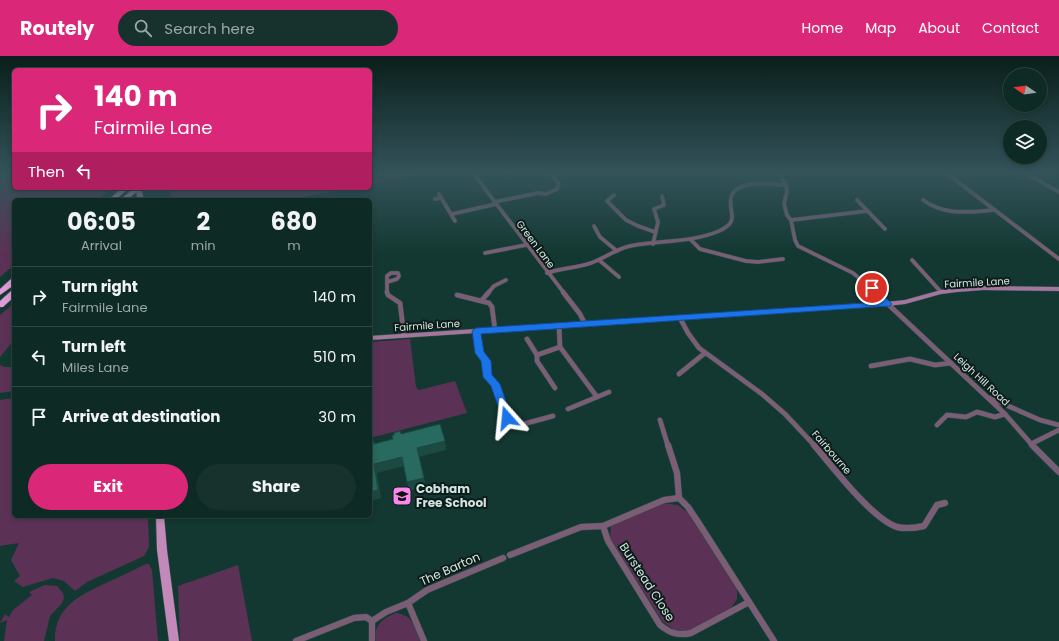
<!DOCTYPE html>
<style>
body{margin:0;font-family:Poppins,sans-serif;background:#17322d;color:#f1f3f6;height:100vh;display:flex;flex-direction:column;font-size:15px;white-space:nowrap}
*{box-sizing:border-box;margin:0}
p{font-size:13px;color:#9ba7a7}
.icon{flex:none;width:22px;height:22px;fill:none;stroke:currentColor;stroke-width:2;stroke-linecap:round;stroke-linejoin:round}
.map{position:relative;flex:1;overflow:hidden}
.details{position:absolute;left:12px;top:142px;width:360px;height:320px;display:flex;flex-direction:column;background:#0e2a25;border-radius:6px;box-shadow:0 2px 6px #0003,0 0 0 1px #2e4642}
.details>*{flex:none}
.guide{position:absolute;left:12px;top:12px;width:360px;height:122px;border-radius:6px;box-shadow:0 2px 6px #0003,0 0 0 1px #2e4642;background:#db2777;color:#fff;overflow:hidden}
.needle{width:26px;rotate:283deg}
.controls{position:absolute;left:1003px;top:12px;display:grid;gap:8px}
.controls a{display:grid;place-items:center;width:44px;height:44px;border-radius:50%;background:#0e2a25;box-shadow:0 2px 6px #0003,0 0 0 1px #2e4642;font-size:20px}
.pin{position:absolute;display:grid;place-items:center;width:34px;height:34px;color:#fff;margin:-17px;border:2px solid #fff;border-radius:50%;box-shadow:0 1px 4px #0007}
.me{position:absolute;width:44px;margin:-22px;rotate:342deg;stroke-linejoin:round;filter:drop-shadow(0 0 3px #0008)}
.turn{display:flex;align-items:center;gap:14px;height:84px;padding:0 16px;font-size:18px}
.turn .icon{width:52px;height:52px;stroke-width:2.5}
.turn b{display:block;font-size:28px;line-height:34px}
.then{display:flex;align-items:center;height:38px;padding:0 16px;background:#0003;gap:8px;font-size:15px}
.eta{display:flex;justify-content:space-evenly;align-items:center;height:68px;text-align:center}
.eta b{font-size:24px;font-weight:700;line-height:28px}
.action{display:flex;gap:8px;margin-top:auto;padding:8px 16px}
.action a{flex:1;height:46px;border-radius:24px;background:#db2777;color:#fff;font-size:16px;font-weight:700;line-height:46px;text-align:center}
.action a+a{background:#17322d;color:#f1f3f6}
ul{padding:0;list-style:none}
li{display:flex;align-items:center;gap:12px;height:60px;padding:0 16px;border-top:1px solid #2e4642}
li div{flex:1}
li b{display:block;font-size:15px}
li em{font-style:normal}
header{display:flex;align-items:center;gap:24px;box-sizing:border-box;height:56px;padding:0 20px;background:#db2777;color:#fff}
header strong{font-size:19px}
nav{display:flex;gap:22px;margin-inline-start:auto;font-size:14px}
.search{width:280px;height:36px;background:#17322d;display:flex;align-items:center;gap:10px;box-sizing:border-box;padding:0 14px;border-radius:22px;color:#9ba7a7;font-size:15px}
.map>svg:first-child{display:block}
.green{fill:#5b3256}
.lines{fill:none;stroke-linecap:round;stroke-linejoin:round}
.street-far2-casing{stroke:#31544d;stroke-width:4.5}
.street-far1-casing{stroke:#31544d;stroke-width:5.5}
.street-casing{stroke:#31544d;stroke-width:7}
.secondary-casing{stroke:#31544d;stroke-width:1}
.primary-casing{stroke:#31544d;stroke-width:1}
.highway-casing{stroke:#31544d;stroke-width:1}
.street-far2{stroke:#7b5e76;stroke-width:3.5}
.street-far1{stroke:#7b5e76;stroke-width:4.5}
.street{stroke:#7b5e76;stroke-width:6}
.secondary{fill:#a4769d;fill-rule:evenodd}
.primary{fill:#c489bb;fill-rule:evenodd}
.highway{fill:#e09ad7;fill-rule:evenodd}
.shaded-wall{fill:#1c4a42}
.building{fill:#286a5f;stroke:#1c4a42}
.route{fill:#1a73e8;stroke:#114b97}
.labels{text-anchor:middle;stroke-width:4;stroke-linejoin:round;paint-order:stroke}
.street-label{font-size:10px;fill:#d1e5e0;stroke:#0d1c19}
.near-poi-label{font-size:12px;font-weight:bold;fill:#d1e5e0;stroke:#0d1c19;text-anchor:start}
.near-street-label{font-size:12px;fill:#d1e5e0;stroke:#0d1c19}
</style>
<header>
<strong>Routely</strong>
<div class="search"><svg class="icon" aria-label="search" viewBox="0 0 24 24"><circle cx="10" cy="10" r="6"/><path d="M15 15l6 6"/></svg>Search here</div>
<nav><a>Home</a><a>Map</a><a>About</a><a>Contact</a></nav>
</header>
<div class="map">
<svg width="1059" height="585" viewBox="0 0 1059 585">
<rect width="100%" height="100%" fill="#133831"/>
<!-- green -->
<g class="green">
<path d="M 0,116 L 7,121 L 14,118 L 14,132 L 112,132 L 97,144 L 14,144 L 14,209 L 0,221 Z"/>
<path d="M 370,116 L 426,116 L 370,128 Z"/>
<path d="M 171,132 L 351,132 L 288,144 L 170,144 Z"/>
<path d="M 14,247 L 14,284 L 0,301 L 0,259 Z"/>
<path d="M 410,283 L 416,331 L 419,334 L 455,325 L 467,357 L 370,382 L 370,286 Z"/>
<path d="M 0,309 L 4,311 L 14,311 L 14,335 L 0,337 Z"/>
<path d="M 14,342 L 14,460 L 148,460 L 149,491 L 144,500 L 87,526 L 75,535 L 64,525 L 53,522 L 23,531 L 14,525 L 20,520 L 11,504 L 19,487 L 0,490 L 0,344 Z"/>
<path d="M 662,447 L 678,449 L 688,457 L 737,532 L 737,543 L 731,552 L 690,575 L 676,575 L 663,566 L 610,482 L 611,470 L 616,466 Z"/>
<path d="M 146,508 L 149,508 L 152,514 L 158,585 L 55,585 C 54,551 80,539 106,527 C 120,521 133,514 146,508 Z"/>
<path d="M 238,509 L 252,585 L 180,585 L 178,530 Z"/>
<path d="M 45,529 L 57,530 L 63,537 L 64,542 L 62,547 L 50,560 L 44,585 L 4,585 L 7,564 L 0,567 L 5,558 L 9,561 L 13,554 L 32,539 L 29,536 Z"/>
<path d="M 396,557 C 413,559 415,571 420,585 L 376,585 C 373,570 383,562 396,557 Z"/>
</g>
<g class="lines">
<!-- street-far2 casing -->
<g class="street-far2-casing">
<g id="street-far2">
<path d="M 477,116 L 476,121 L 564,237"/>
<path d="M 779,116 L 786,129 L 787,135 L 784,148 L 787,159 L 791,164 L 795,184 L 798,190 L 853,217 L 876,237"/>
<path d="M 945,116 L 1059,203"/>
<path d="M 1024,116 L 1059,136"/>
<path d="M 439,138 L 455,165"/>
<path d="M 614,139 L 607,145 L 626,164 L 638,170 L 655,176"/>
<path d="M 435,143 L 441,142"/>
<path d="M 857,144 L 885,173"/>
<path d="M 923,144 C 945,160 968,156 994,154"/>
<path d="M 494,146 L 538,137 L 546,138 L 557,133 L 559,128 L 551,118"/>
<path d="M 452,158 L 496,148"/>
<path d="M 370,162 L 370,169"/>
<path d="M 791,164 L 867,155"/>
<path d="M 594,170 L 600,181 L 617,195"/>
<path d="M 690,183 L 700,193 L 746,205 L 758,206 L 783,203"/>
<path d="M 653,188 L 658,166 L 654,153 L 664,149 L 662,140"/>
<path d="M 485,197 L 526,189"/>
<path d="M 599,204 L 619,221"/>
<path d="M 912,204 L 941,236"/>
<path d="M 547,217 C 562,212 577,212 591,207 C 605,202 616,193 630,190 C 660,184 691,187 719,175 C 741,165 728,157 731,142 C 734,123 773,128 786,129"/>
<path d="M 387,226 L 397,223 L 399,220 L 398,217 L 391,217 L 387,220 L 387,237"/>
<path d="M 488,237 L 494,230 L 506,224"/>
</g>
</g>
<!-- street-far1 casing -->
<g class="street-far1-casing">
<g id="street-far1">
<path d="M 387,236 L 388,239 L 400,247 L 404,279"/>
<path d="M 563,236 L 580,258 L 585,268"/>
<path d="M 875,236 L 1005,358 L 1033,390"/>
<path d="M 457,239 L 489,247 L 492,251 L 495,274"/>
<path d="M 482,244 L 489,236"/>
<path d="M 680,262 L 688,277 L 699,292 L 762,338 L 785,358 L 815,390"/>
<path d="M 559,270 L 560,291 L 597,341"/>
<path d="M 476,275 L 480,297 L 486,305 L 487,321 L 496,328 L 507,362 L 512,367 L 520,369 L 553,360"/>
<path d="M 527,283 L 537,299 L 560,291"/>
<path d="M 537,299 L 537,305 L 555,332"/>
<path d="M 871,310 L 910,303 L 935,309 L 951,307"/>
<path d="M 679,318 L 705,297"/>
<path d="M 990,342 L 1040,364 L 1059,369"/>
<path d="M 568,353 L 609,336"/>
<path d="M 660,364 L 668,390"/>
<path d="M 937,369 L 947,359 L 966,361 L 977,356 L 995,361 L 1005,358"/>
<path d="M 1031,388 L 1059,374"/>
</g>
</g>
<!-- street casing -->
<g class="street-casing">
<g id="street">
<path d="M 668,389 L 677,417 L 679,442 L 688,451 L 698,466 L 774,585"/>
<path d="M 814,389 C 832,410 872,463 897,471 C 905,473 915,472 924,470 L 937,449 L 945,447"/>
<path d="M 1032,389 L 1059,416"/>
<path d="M 603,470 L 664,444 L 679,442"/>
<path d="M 510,499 L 581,471 L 603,470 L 608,485 L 660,569 C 670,577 678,580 691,577 L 749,546"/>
<path d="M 408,547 L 427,534 L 503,502"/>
<path d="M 296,585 L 354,562 L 366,561 L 372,565"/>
<path d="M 372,585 L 372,565 L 386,556 L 408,547 L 424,585"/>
</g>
</g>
<!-- secondary casing -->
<g class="secondary-casing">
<path id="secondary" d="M 983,230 L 1059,231 L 1059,235 L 983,234 L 957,236 L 941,238 L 905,248 L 887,250 L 370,284 L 370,280 L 887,246 L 905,244 L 941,234 Z"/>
</g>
<!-- primary casing -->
<g class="primary-casing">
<g id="primary">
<path d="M 135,132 L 141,132 L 144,144 L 138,144 Z"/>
<path d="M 156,460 L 164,460 L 167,494 L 179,585 L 169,585 L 157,494 Z"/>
</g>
</g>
<!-- highway casing -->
<g class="highway-casing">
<g id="highway">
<path d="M 122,132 L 129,132 L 115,144 L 108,144 Z"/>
<path d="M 134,132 L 141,132 L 127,144 L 120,144 Z"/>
<path d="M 11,223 L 14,223 L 14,229 L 0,239 L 0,233 Z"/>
<path d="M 11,235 L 14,235 L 14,241 L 3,251 L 0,251 L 0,245 Z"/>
</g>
</g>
<!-- street-far2 -->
<use href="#street-far2" class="street-far2"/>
<!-- street-far1 -->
<use href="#street-far1" class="street-far1"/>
<!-- street -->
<use href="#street" class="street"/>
<!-- secondary -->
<use href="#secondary" class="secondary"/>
<!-- primary -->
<use href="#primary" class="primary"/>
<!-- highway -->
<use href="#highway" class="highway"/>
</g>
<!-- shaded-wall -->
<g class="shaded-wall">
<path d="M 445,385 L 446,394 L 419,401 L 426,430 L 409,435 L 407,426 L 417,392 Z"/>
<path d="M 402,401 L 404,410 L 377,417 L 381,442 L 370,445 L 370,436 L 374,408 Z"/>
</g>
<!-- building -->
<path class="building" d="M 440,368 L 445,385 L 417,392 L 424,422 L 407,426 L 402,401 L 374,408 L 378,434 L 370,436 L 370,387 L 374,386 L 374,388 L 393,383 L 392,380 L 394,379 L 394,377 L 400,375 L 401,378 Z"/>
<!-- sky -->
<linearGradient id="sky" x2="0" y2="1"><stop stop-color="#0a1f1b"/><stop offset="0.59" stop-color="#33535a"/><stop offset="1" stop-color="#33535a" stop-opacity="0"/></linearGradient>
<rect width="1059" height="198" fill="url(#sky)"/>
<!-- route -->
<path class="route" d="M 872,229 L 874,230 L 892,248 L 890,250 L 481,278 L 484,296 L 491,305 L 492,319 L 500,328 L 512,362 L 511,364 L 503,364 L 502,362 L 491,330 L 483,321 L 481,305 L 475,297 L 472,275 L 476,272 L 880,246 L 868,232 Z"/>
<!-- icons -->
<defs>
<g id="school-square" transform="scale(1)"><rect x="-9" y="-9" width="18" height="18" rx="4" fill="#f888eb" stroke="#0d1c19"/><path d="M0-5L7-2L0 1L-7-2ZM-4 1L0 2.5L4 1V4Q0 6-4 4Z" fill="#111"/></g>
</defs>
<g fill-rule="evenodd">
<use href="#school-square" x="402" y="440"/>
</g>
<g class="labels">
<!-- street labels -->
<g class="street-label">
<text transform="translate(536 188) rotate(53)" y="4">Green Lane</text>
<text transform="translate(977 226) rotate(-3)" y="4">Fairmile Lane</text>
<text transform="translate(427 269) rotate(-4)" y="4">Fairmile Lane</text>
<text transform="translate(982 323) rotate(43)" y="4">Leigh Hill Road</text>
<text transform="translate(832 396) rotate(49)" y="4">Fairbourne</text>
</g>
<!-- near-poi labels -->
<g class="near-poi-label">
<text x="416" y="437">Cobham<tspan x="416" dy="14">Free School</tspan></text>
</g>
<!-- near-street labels -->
<g class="near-street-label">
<text transform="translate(450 513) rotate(-24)" y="4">The Barton</text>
<text transform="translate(647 526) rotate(57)" y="4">Burstead Close</text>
</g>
</g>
</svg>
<div class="controls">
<a><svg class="needle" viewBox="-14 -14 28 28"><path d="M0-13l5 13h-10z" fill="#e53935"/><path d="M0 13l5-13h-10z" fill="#9ba7a7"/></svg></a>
<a><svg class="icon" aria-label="layers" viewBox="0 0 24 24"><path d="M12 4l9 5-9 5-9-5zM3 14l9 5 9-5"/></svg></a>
</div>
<div class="pin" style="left:872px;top:232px;background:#d93025"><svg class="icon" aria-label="arrive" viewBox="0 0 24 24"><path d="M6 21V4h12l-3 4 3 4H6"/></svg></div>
<svg class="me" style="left:507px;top:362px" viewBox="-20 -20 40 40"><path d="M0-17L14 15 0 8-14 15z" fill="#1a73e8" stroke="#fff" stroke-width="4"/></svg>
<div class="guide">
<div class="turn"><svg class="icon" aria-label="right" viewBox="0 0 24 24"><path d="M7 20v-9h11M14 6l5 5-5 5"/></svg><div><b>140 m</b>Fairmile Lane</div></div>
<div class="then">Then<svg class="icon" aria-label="left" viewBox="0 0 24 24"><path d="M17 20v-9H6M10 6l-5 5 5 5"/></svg></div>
</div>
<section class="details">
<div class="eta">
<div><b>06:05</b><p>Arrival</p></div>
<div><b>2</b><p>min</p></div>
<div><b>680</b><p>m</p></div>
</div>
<ul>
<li><svg class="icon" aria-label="right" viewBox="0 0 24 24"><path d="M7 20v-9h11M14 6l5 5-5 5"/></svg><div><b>Turn right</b><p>Fairmile Lane</p></div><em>140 m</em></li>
<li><svg class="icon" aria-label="left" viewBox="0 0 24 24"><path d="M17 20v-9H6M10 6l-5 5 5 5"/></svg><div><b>Turn left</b><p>Miles Lane</p></div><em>510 m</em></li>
<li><svg class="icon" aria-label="arrive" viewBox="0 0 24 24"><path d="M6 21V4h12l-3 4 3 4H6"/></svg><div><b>Arrive at destination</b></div><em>30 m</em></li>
</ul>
<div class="action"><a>Exit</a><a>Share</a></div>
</section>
</div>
